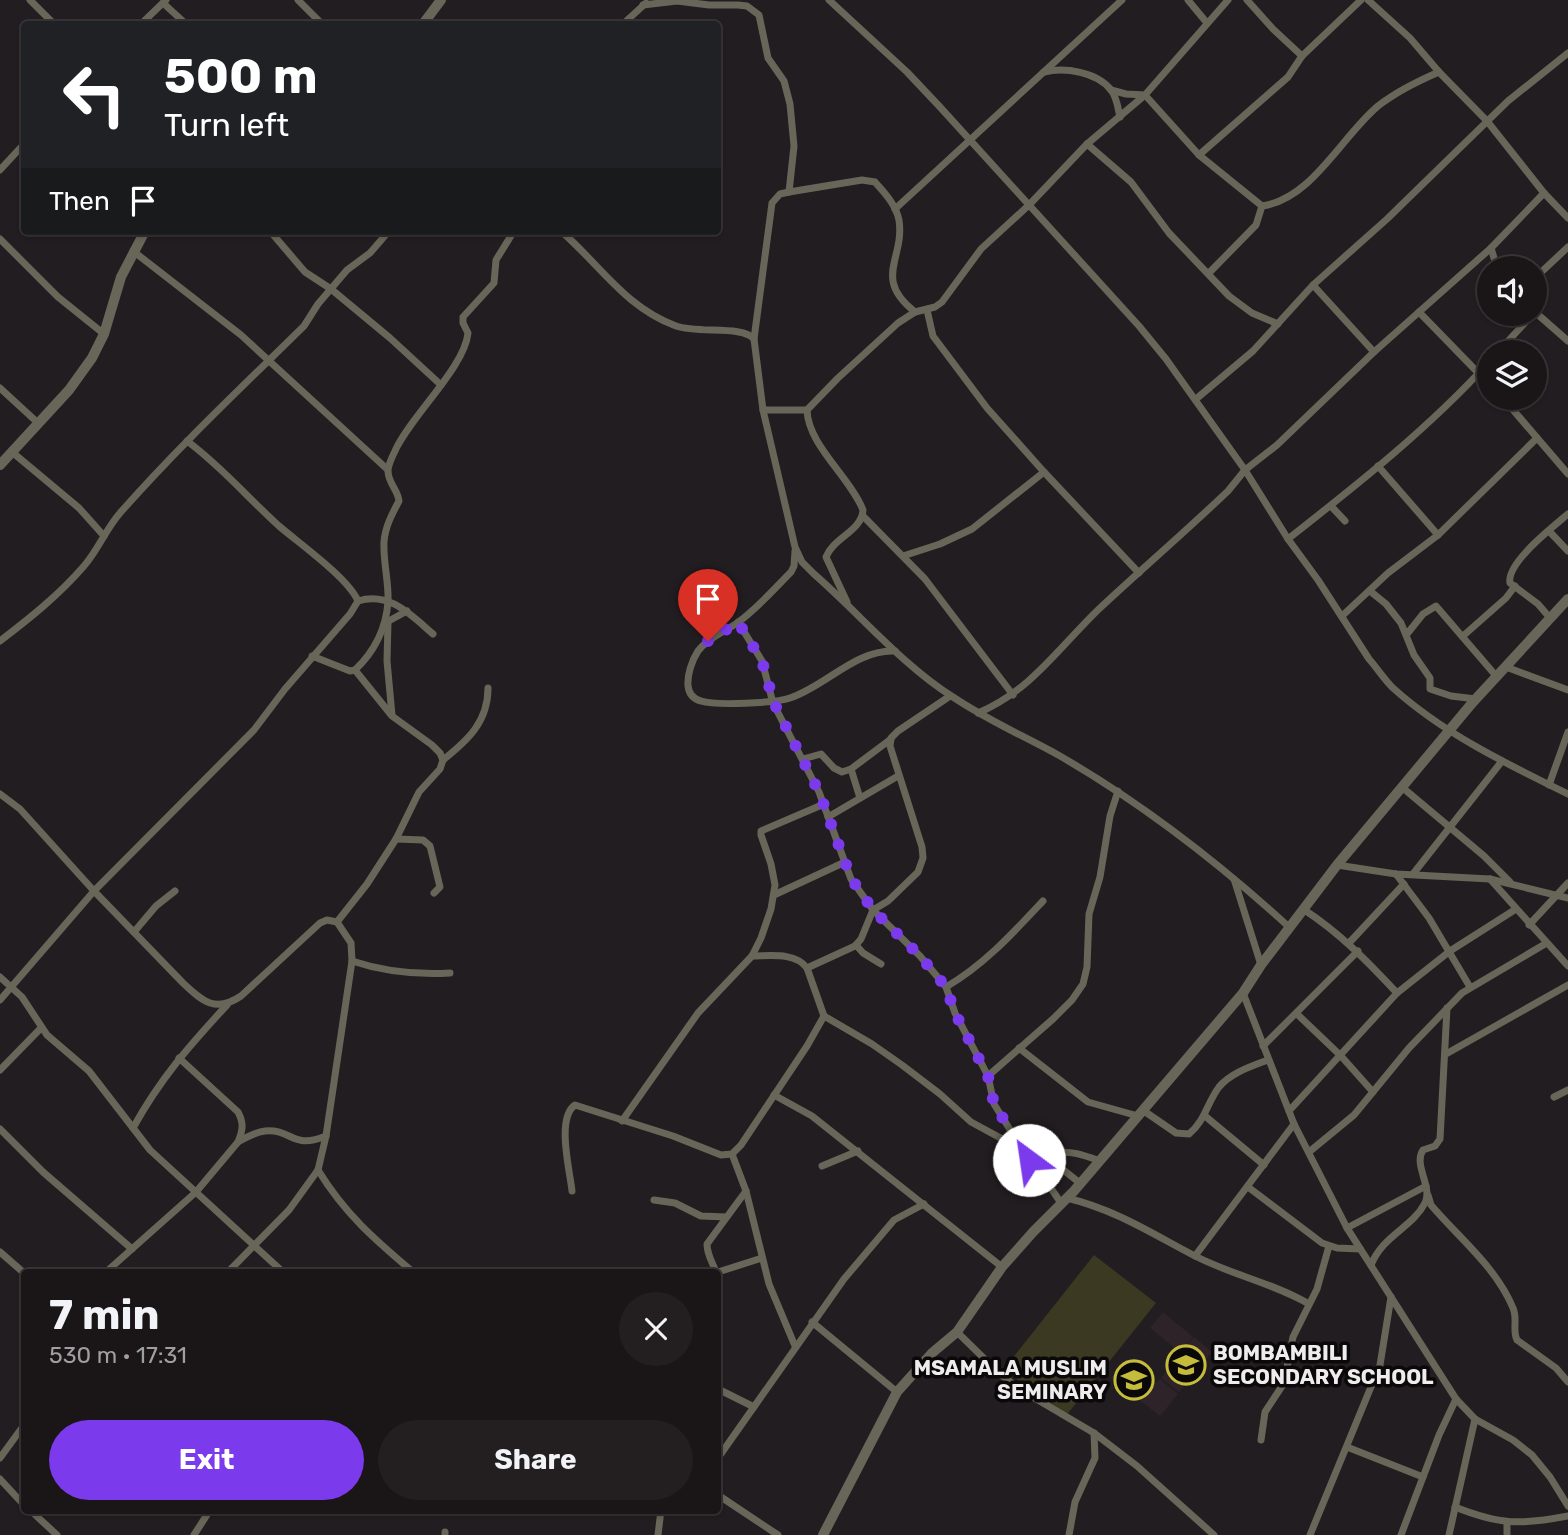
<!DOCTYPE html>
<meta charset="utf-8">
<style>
body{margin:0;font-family:Rubik,sans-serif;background:#231f21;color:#f1f3f6;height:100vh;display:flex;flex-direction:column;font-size:26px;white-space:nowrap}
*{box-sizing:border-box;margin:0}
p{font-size:23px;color:#9f9fa2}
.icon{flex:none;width:38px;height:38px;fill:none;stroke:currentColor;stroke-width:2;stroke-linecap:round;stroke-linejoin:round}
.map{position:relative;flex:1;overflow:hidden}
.drawer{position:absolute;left:21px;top:1269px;width:700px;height:245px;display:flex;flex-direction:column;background:#1a1618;border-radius:7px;box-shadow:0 2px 5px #0004,0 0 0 2px #383537}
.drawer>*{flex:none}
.hud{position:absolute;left:21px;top:21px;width:700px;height:214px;border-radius:7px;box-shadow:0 2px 5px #0004,0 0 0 2px #383537;background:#202124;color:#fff;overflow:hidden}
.controls{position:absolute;left:1477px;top:256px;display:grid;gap:14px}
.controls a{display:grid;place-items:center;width:70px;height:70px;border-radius:50%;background:#1a1618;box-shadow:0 2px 5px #0004,0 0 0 2px #383537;font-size:35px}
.pin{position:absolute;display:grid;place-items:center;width:60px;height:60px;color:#fff;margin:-72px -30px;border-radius:50% 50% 50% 0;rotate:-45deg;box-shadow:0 0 7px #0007}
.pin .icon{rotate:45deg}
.me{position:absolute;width:77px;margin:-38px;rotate:329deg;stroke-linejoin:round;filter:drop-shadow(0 0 5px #0008)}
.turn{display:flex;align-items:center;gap:24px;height:147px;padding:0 28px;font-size:32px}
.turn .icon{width:91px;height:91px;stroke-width:2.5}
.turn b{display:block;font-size:49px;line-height:60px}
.then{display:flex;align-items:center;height:66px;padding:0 28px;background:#0003;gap:14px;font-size:26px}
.round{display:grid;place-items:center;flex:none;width:74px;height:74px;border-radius:37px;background:#231f21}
.overview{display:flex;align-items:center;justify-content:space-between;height:119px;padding:0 28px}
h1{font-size:42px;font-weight:700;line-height:52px}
.cta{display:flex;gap:14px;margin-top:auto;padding:14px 28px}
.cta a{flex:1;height:80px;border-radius:42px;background:#7c3aed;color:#fff;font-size:28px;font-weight:700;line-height:80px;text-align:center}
.cta a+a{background:#231f21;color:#f1f3f6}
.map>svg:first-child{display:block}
.built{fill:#2e2329}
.green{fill:#3b3922}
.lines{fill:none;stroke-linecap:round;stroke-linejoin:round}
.minor{stroke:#676658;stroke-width:7}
.tertiary{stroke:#676658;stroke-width:10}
.route{stroke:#7c3aed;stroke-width:12;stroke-dasharray:0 21.6}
.labels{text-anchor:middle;stroke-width:7;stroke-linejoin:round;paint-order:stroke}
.poi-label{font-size:21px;font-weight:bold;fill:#efecee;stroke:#0a0809;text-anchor:start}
</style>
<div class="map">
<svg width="1568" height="1535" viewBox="0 0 1568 1535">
<rect width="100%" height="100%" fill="#221d20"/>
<!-- built -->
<g class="built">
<path d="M 1163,1312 L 1193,1337 L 1183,1349 L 1194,1337 L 1212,1352 L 1179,1392 L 1161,1378 L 1181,1353 L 1150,1328 Z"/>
<path d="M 1126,1359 L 1156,1383 L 1160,1379 L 1178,1394 L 1160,1416 L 1111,1378 Z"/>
</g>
<!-- green -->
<path class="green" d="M 1094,1255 L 1156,1303 L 1065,1417 L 1004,1369 Z"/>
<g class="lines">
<!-- minor -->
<g class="minor">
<path d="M 30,0 L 54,24"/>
<path d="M 298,0 L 322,24"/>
<path d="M 829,0 L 907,72 L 940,107 L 1139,326 L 1166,359 L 1245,470 L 1288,539 L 1318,580 L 1369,659 C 1377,668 1384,679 1393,688 C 1444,734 1507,764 1568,794"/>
<path d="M 1188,0 L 1207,23"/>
<path d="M 1247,0 L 1273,29 L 1302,56"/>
<path d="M 1368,0 L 1410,38 L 1439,72 L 1487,121 L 1544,193 L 1568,218"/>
<path d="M 163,3 L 186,24"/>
<path d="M 643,5 L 677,1 L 709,5 L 738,5 L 747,6 L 759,15 L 768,58 L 784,81 L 790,104 L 794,146 L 789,192"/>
<path d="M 141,24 L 166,0"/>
<path d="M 623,24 L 646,3"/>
<path d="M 1044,72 C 1065,67 1097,72 1111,90 C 1117,97 1118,109 1120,117"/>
<path d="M 1111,90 L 1126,94 L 1145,95 L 1199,155 L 1262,206 C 1312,199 1341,137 1378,106 C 1396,92 1418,81 1439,72"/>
<path d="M 1087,144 L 1131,182 L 1169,233 L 1229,296 L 1252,313 L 1278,324"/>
<path d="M 1199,155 L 1288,77 L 1302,56 L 1361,0"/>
<path d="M 0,170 L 24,144"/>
<path d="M 895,209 L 1122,0"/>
<path d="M 270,231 L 305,272 L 331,289 L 390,338 L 441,385"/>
<path d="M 561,231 C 601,266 625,307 676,326 C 698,334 743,325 754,339 L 763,410 L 795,547 L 802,562 L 814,574 C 860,614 901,664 953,697 C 987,720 1024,736 1060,756 C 1143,804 1219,863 1289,927"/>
<path d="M 0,239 L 58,297 L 104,334"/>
<path d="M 1491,248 L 1497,268"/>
<path d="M 133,251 L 241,335 L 387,469"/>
<path d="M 1209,273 L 1256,225 L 1262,206"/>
<path d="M 1535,278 L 1568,247"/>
<path d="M 1313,285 L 1374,352"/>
<path d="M 927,310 L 933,336 L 987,408 L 1044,472 L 1139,573"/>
<path d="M 1419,312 L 1489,384"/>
<path d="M 1535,312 L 1568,341"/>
<path d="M 754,339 L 772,203 L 780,194 L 789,192 L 862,180 L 875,182 C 885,193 896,205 899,220 C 905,259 872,278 915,312"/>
<path d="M 1498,352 L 1534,313"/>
<path d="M 0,388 L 38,423"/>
<path d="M 1502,397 L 1568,474"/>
<path d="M 1196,399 L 1253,351 L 1313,285 L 1387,219 L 1508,101 L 1568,53"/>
<path d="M 763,410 L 807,410"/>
<path d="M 12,452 L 79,508 L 104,536"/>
<path d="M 1378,466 L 1438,535"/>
<path d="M 1331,506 L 1345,521"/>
<path d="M 863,516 L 925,579 L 1013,695"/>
<path d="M 1549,531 L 1568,551"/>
<path d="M 1288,539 C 1358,484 1429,428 1489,362"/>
<path d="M 795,551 L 794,566 L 791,572 C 774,589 757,609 737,623 C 724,632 708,638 698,651 C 692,660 687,675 688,686 C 689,694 693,699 701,701 C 716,706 775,703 790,698 C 826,686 856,649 895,651"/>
<path d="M 903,556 L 940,544 L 972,529 L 1044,472"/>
<path d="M 1370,591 L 1386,604 L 1401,623 L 1414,655 L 1430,678 L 1430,689 L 1451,696 L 1476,699"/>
<path d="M 358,601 C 389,591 411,615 433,634"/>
<path d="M 847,602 L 826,557 C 833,538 862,531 863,510 C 850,477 808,445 807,410 L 838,378 L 898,323 L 915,312 L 935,307 L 942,302 L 981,249 L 1029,205 L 1087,144 L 1145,95 L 1228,0"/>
<path d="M 1342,616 L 1388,573 L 1438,535 L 1537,438"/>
<path d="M 1550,618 L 1538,604 L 1510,583 C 1506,563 1553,527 1568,514"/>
<path d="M 388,622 L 387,661 L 392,715"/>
<path d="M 738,622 L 762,661 L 773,703 L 819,792 L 851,879 L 873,910 L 920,956 L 946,987 L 955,1013 L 988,1076 L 994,1104 L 1014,1136 L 1017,1147"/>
<path d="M 385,623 L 407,611"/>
<path d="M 1407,634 L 1423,614 L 1436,606 L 1497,677"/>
<path d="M 1463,636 L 1506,598 L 1515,586"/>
<path d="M 0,641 C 30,618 59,595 84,566 C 98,550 106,529 120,513 C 178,447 242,387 304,326 L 318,304 L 347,270 L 370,253 L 389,231"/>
<path d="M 312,656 L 350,671 L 355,670 C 374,652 386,628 388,602 C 389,582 383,562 384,542 C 385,527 392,514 399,501 C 398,490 388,483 388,471 C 388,465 392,457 395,451 C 410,417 465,367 468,333 L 463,323 L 463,317 L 494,283 L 496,260 L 514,231"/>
<path d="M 1506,667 L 1568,690"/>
<path d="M 978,713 C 1031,691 1060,646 1100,608 C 1142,569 1186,531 1228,491 L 1245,470 L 1277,445 L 1374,352 L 1491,248 L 1544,193"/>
<path d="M 803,759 L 821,754 L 834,768 L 842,772 L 851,769 L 891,739"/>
<path d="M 443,760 C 468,740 488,722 488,688"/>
<path d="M 851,769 L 860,798"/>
<path d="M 1549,785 L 1568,732"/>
<path d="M 1403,788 L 1484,856 L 1510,882"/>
<path d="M 0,794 L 20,809 L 94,891 L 183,983 C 203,1002 216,1013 241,996 L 320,923 L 327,920 L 337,922 L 351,943 L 352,961 L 326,1136 L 318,1170 L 289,1210 L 228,1272"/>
<path d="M 828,817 L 898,776"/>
<path d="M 396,839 L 423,840 L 430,846 L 440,887 L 434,893"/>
<path d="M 1337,865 L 1396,874 L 1490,879 L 1568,898"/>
<path d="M 1396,874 L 1429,918 L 1470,987"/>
<path d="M 1413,874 L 1502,761"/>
<path d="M 1234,879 L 1261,965"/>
<path d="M 1490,879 L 1568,966"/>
<path d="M 774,895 L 845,862"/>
<path d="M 1303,909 C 1340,933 1368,962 1397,993"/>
<path d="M 337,922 L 367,884 L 396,839 L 419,792 L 440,769 L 443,760 L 440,753 L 432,745 L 392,716 L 355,670"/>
<path d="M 1529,925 L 1568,883"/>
<path d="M 134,932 L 156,906 L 175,891"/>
<path d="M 1349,943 L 1404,884"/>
<path d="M 856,945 L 863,953 L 881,964"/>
<path d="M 352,961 C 385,972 415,975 450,973"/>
<path d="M 807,968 L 855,946 L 861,939 L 873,910 L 888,901 L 918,872 L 923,858 L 922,847 L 890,746 L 891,738 L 898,731 L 950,696"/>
<path d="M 0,977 L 22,997 L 47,1035 L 89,1071 L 150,1150 L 283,1272"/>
<path d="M 946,987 C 984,965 1013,933 1043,901"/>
<path d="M 1243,993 L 1294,1124 L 1347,1228 L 1456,1399 L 1475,1419 L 1513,1440 L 1532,1455 L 1550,1477 L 1568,1506"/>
<path d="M 0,1000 L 94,891 L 254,730 L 285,689 L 350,614 L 358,601 C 348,578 300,544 279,526 C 248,498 221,466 187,441"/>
<path d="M 1297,1014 L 1341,1056 L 1373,1092"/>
<path d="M 824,1016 L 872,1044 L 902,1065 L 940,1094 L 971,1122 L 1017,1147 L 1044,1178 L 1061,1203"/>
<path d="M 1263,1046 L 1358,951"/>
<path d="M 1019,1048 L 1088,1102 L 1138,1116"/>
<path d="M 1446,1054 L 1568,985"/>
<path d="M 0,1070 L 41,1028"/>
<path d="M 988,1076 L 1053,1019 L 1072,1000 L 1083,984 L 1087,967 L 1089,914 L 1100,877 L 1110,816 L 1118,791"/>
<path d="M 774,1095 L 812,1116 L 1002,1267"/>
<path d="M 1554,1097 L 1568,1090"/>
<path d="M 1144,1111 L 1176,1133 L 1189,1134 C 1205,1121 1207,1103 1219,1087 C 1230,1073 1252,1066 1268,1060"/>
<path d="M 1289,1111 L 1397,993 L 1450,951 L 1516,909"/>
<path d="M 1205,1116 L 1264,1165"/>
<path d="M 622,1121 L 698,1013 L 752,956 L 761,938 L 771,909 L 775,885 L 771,864 L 761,835 L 761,831 L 824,804"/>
<path d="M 133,1128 C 160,1079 189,1046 227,1005"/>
<path d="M 0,1129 L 43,1172 L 132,1249"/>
<path d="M 238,1142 C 247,1137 255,1132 265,1131 C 293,1129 292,1150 326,1136"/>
<path d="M 1309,1152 L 1354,1115 L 1409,1048 L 1462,993 L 1545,944"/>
<path d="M 732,1154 L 746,1191 L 769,1284 L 795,1346"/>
<path d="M 1051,1160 L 1055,1153 C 1071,1150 1086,1156 1100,1161"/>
<path d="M 822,1166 L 858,1151"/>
<path d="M 318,1170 C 345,1214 374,1239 413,1272"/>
<path d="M 1037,1170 L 1044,1162 L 1051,1160 L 1081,1184"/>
<path d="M 1248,1187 L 1322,1243 L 1337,1248 L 1360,1249"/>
<path d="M 572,1191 C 570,1171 556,1118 575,1105 L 673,1136 L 721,1155 L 732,1154 L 741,1145 L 807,1046 L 824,1016 L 807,968 C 795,952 770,956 752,956"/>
<path d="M 1428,1195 L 1431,1205 C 1459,1238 1496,1267 1513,1308 C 1518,1319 1512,1330 1517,1340 L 1556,1368 L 1568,1382"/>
<path d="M 1067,1198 C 1116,1210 1151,1233 1195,1256 C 1232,1275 1273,1283 1309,1304"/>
<path d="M 654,1200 L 675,1203 L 701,1216 L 726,1217"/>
<path d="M 1347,1228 L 1426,1186"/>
<path d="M 0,1252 L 24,1273"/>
<path d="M 1195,1256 L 1294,1124"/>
<path d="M 1371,1265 C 1383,1235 1412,1228 1425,1203 C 1433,1187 1413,1165 1423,1150 L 1435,1146 L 1440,1139 L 1447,1008"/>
<path d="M 106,1272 L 196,1192 L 238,1142 C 243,1130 244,1123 238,1112 L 179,1058"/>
<path d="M 718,1272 L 762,1258"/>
<path d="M 718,1293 C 722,1271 707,1262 707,1244 L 746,1191"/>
<path d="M 812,1322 L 897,1392"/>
<path d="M 957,1332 L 1001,1375 L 1021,1390 L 1094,1433 L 1137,1466 L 1214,1535"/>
<path d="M 718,1389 L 754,1407"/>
<path d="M 1261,1440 L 1265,1412 L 1284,1383 L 1293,1337 L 1317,1289 L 1329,1246"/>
<path d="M 1347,1447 L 1423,1477"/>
<path d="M 0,1458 L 24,1425"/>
<path d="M 718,1458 L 844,1279 L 894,1220 L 924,1204"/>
<path d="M 0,1479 L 24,1505"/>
<path d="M 718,1495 L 778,1535"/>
<path d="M 1455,1507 C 1500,1525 1521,1525 1568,1516"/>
<path d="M 30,1510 L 57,1535"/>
<path d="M 194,1535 L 210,1510"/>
<path d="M 445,1535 L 445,1532"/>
<path d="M 658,1535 L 661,1510"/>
<path d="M 1069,1535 L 1075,1502 L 1095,1458 L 1094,1433"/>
<path d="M 1310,1535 L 1380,1365 L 1391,1297"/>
<path d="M 1401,1535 L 1439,1435 L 1456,1399"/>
<path d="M 1449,1535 L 1475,1419"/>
<path d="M 1507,1535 L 1507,1523"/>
</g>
<!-- tertiary -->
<g class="tertiary">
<path d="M 423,24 L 441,0"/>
<path d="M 0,465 L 69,390 L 92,358 L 104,334 L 121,277 L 145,231"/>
<path d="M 823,1535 L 897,1392 L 932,1353 L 957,1332 L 1002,1267 L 1033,1232 L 1074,1191 L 1243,993 L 1261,965 L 1337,865 L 1473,702 L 1568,599"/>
</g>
</g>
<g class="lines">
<!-- route -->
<path class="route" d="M 708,641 L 738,622 L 762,661 L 774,703 L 819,792 L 851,878 L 873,910 L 920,956 L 946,987 L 955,1013 L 988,1076 L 994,1104 L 1014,1136 L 1017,1147 L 1029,1160"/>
</g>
<!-- icons -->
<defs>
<g id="school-ring" transform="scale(2.0125)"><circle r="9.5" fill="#0a0809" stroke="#c6bc3c" stroke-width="1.5"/><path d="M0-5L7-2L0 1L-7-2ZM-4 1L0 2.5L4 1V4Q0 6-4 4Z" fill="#c6bc3c"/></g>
</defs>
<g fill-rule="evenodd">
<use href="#school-ring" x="1186" y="1365"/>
<use href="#school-ring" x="1134" y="1380"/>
</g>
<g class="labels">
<!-- poi labels -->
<g class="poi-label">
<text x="1213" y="1360">BOMBAMBILI<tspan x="1213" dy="24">SECONDARY SCHOOL</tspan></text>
<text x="1107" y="1375" text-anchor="end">MSAMALA MUSLIM<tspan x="1107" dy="24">SEMINARY</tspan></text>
</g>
</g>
</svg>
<div class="controls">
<a><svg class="icon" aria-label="sound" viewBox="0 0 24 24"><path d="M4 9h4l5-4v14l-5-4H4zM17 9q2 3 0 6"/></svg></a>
<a><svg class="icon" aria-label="layers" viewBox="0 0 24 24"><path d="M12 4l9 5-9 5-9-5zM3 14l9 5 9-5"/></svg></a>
</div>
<div class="pin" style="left:708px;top:641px;background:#d93025"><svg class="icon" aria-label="arrive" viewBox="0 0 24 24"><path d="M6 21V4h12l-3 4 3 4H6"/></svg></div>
<svg class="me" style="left:1029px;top:1160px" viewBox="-20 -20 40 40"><circle r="19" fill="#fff"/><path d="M0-13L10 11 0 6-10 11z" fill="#7c3aed"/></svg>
<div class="hud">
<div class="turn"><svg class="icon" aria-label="left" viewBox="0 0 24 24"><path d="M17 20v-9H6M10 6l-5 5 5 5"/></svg><div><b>500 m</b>Turn left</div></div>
<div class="then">Then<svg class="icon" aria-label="arrive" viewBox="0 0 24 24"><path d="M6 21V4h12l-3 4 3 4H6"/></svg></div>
</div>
<section class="drawer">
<div class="overview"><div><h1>7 min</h1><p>530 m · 17:31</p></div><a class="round"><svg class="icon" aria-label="close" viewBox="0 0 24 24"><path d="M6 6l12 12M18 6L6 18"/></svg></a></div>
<div class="cta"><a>Exit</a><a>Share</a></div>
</section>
</div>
